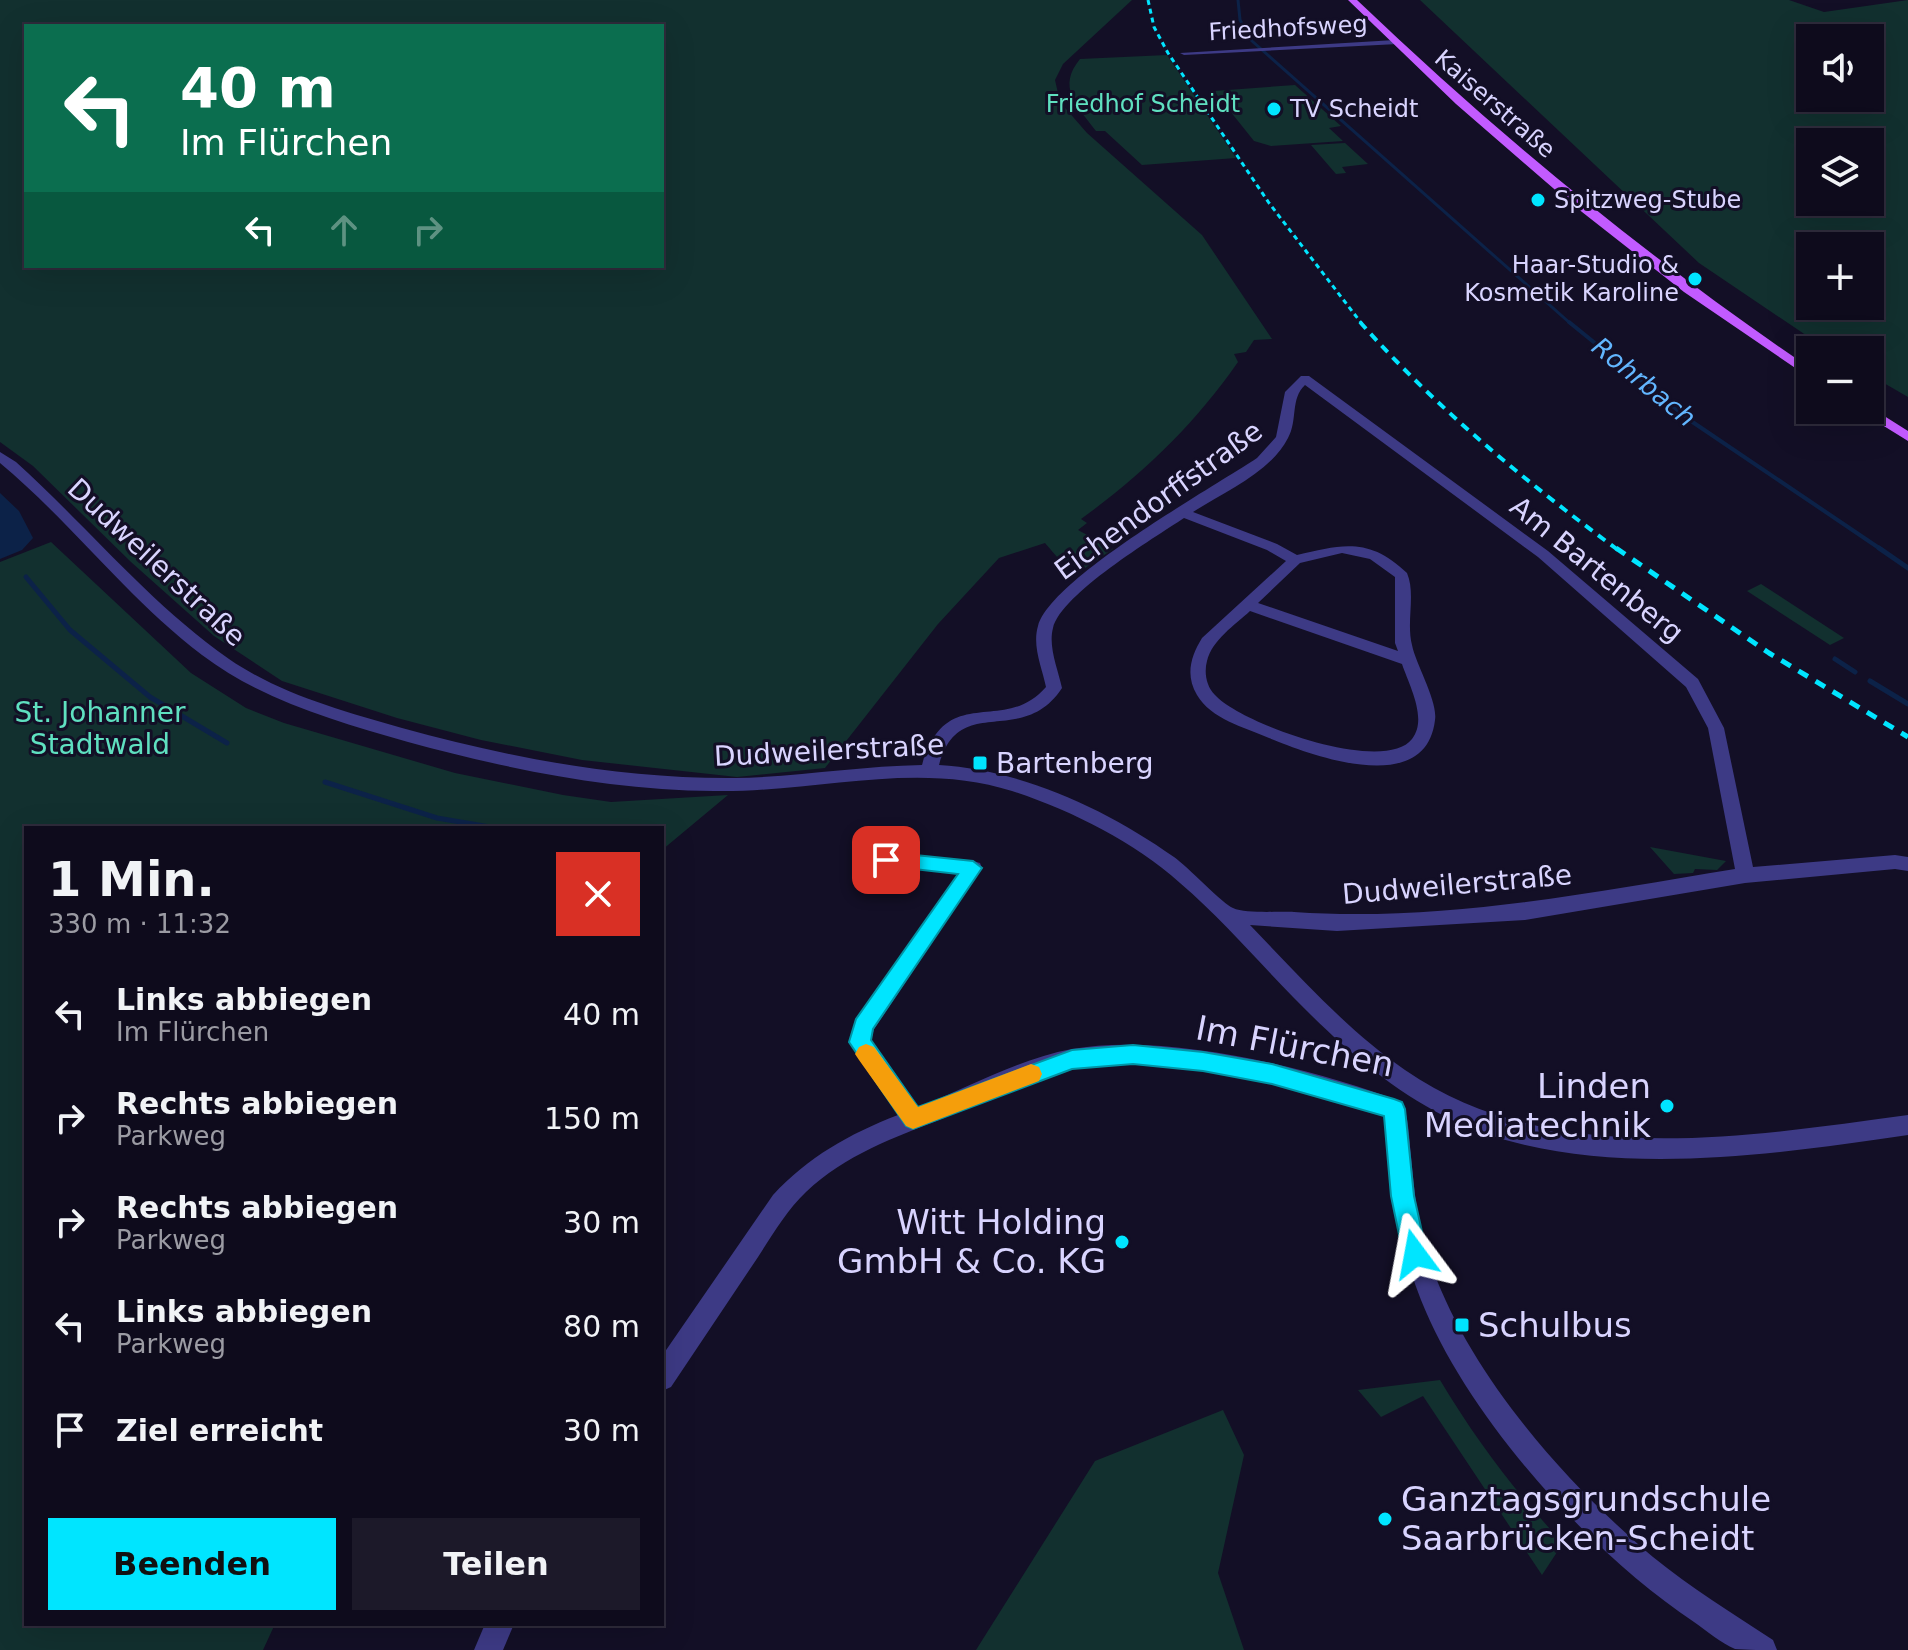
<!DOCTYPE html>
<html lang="de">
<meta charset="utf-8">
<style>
body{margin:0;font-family:"DejaVu Sans",sans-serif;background:#1c1929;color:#f1f3f6;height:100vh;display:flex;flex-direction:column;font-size:30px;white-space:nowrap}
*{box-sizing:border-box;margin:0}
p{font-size:26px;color:#9b9ba3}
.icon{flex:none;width:44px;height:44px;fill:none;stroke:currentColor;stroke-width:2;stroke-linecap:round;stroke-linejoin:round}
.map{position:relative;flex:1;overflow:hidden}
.details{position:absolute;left:24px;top:826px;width:640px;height:800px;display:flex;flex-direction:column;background:#0e0b1c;border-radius:0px;box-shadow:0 8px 32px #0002,0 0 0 2px #2e2b3b}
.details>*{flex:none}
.top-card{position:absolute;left:24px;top:24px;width:640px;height:244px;border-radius:0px;box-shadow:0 8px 32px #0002,0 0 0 2px #2e2b3b;background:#0b6e4f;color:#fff;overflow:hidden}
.buttons{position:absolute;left:1796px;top:24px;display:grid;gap:16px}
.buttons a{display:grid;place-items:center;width:88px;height:88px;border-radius:0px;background:#0e0b1c;box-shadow:0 8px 32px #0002,0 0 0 2px #2e2b3b;font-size:40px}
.pin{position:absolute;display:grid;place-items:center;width:68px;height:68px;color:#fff;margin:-34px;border-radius:16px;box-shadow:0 4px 12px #0006}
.me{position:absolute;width:88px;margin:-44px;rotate:347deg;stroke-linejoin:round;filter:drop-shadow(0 0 6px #0008)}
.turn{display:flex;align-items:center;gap:28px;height:168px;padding:0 24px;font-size:36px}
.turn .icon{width:104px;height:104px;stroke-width:2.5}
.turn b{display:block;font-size:56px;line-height:68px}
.lanes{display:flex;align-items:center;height:76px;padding:0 24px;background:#0003;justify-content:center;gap:40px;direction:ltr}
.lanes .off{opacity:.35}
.round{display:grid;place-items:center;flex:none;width:84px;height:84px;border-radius:0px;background:#1c1929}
.summary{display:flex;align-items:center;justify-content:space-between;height:136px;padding:0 24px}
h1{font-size:48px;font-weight:700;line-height:60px}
.cta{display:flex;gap:16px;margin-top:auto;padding:16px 24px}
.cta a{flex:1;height:92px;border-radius:0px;background:#00e5ff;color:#111;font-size:32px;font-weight:700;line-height:92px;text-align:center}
.cta a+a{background:#1c1929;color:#f1f3f6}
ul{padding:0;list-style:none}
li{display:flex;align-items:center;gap:24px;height:104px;padding:0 24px}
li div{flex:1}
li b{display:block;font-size:30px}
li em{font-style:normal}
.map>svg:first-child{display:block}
.green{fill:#12302f;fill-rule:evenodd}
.water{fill:#0c2248}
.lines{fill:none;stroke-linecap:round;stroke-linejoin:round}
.stream-far2{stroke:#0c2248;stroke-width:3}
.stream-far1{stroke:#0c2248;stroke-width:4}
.stream{stroke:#0c2248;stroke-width:5}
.minor{fill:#3d3a85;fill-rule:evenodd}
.major{fill:#c25bff;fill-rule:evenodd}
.rail-far2{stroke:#00e5ff;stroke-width:3;stroke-dasharray:5 4;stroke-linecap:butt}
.rail-far1{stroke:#00e5ff;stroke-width:4;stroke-dasharray:9 7;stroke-linecap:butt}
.rail{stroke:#00e5ff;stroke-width:5;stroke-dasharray:11 9;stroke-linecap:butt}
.route{fill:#00e5ff;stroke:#0095a6;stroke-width:2}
.slow{fill:#f59e0b}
.poi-dot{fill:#00e5ff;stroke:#130f26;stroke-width:3}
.labels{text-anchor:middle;stroke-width:6;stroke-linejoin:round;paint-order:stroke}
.far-street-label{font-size:24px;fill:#d9d4ff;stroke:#130f26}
.far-park-label{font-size:24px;fill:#5fe0c0;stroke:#130f26}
.far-poi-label{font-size:24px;fill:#d9d4ff;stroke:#130f26;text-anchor:start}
.far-water-label{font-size:26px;font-style:italic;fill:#62b6ff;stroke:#130f26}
.street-label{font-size:28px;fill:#d9d4ff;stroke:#130f26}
.park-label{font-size:28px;fill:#5fe0c0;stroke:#130f26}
.poi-label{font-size:28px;fill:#d9d4ff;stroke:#130f26;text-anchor:start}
.near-street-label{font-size:34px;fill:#d9d4ff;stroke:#130f26}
.near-poi-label{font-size:34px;fill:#d9d4ff;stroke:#130f26;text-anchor:end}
</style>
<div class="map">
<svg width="1908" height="1650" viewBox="0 0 1908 1650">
<rect width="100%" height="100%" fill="#130f26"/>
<!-- green -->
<g class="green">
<path d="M 0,0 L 1132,0 L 1063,64 L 1055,80 L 1060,102 L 1087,133 L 1202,235 L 1272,339 L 1254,340 L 1246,352 L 1234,354 L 1238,362 C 1195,424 1142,475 1081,519 L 1087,523 L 1078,530 L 1113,549 L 1082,570 L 1057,557 L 1045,543 L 999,558 L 938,624 L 825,768 L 737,777 L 582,760 L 481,740 L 397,718 L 282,681 L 214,636 L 131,562 L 33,466 L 0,442 ZM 26,26 L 662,26 L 662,266 L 26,266 Z"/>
<path d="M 1420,0 L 1789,0 L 1824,12 L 1908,0 L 1908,397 L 1870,375 L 1870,350 L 1828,350 L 1699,263 ZM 1810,38 L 1870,38 L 1870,98 L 1810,98 ZM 1810,142 L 1870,142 L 1870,202 L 1810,202 ZM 1810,246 L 1870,246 L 1870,306 L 1810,306 Z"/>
<path d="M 1167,55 L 1236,158 L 1142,165 L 1105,131 L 1096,131 C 1076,105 1057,87 1080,59 Z"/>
<path d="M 1295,85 L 1341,126 L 1329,128 L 1343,141 L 1271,146 L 1254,141 L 1214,91 Z"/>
<path d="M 1345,143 L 1368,164 L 1342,167 L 1346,173 L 1336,174 L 1311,145 Z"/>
<path d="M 51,542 L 191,673 L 246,708 L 284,723 L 455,773 L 563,795 L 611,802 L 728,795 L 662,850 L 662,828 L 26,828 L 26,1624 L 275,1624 L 263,1650 L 0,1650 L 0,562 Z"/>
<path d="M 1761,584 L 1844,638 L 1830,645 L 1747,591 Z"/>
<path d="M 1650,847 L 1726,861 L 1717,870 L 1695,869 L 1693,873 L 1674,874 Z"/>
<path d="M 1440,1380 C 1476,1440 1515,1492 1563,1543 L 1542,1575 L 1423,1396 L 1381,1417 L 1358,1390 Z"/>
<path d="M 1223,1410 L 1244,1455 L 1218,1573 L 1244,1650 L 976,1650 L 1095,1461 Z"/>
</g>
<!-- water -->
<path class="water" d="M 0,493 L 19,511 L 33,538 L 22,550 L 0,559 Z"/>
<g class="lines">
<!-- stream-far2 -->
<path class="stream-far2" d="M 1238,0 L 1240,20 L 1252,41 L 1571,324"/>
<!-- stream-far1 -->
<path class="stream-far1" d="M 1569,322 L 1691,421 L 1882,550"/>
<!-- stream -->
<g class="stream">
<path d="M 1879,548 L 1908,568"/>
<path d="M 26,577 L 70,630 L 150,697 L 227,743"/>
<path d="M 1835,659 L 1855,672"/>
<path d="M 1870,681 L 1908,704"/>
<path d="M 325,782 L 437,818 L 496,828"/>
</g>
<!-- minor -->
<g class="minor">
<path d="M 1395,40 L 1398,44 L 1184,55 L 1180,53 Z"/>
<path d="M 1301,376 L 1309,376 L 1548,551 L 1698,679 L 1724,728 L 1753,867 L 1895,855 L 1908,857 L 1908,871 L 1895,869 L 1745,883 L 1525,920 L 1337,931 L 1250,925 C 1299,976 1347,1030 1405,1070 C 1550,1170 1745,1137 1908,1115 L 1908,1135 C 1765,1156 1578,1184 1444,1116 C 1386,1086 1338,1043 1293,997 C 1255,958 1221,918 1180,883 C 1133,841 1072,811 1012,791 C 916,760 812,793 714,791 C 609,790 508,769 408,742 C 335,721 263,701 202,655 C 127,598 71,522 0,463 L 0,452 L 16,462 C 88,527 149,603 229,659 C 280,694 342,711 402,728 C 511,758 621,779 735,778 C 797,777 859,766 922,765 C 946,681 1004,736 1046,687 C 1042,667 1032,646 1038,626 C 1051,578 1212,488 1257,458 L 1276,437 L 1285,392 ZM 1305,385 L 1538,557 L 1686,687 L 1708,728 L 1735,869 C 1589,893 1442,922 1294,912 C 1279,911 1246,914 1233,908 C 1224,905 1187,866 1174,857 C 1106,809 1022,770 939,765 C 959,691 1022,749 1062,688 C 1058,669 1048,647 1053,628 C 1061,594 1154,538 1184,518 L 1267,550 L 1286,561 L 1202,638 C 1191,656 1185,675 1197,695 C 1211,719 1244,727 1269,738 C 1313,756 1426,798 1435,720 C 1438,701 1416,665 1412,645 C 1406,622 1416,594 1407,573 C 1370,537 1342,544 1297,555 L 1277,544 L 1193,512 C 1224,492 1271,472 1288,438 C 1298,420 1290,399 1305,385 ZM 1342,553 L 1370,559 L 1395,577 L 1395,643 L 1398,651 L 1258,603 L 1300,563 ZM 1250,611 L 1402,664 C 1409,685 1428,719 1412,739 C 1384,775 1241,724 1215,695 C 1206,686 1204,672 1207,661 C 1212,640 1235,625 1250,611 Z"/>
<path d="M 886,853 L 973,861 L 980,863 L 982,868 L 874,1029 L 871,1040 L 918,1107 C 968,1088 1018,1059 1072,1049 C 1166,1032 1313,1068 1402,1102 C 1409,1118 1409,1138 1411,1156 C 1414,1188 1417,1221 1427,1252 C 1462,1366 1563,1481 1653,1557 C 1691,1588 1732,1613 1773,1640 L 1777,1650 C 1765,1650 1746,1650 1735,1649 C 1721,1643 1707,1631 1694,1622 C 1589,1552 1468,1418 1421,1300 C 1397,1240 1392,1180 1384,1116 C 1289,1087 1169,1046 1069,1069 C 1025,1079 985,1101 944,1118 C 895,1137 845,1155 806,1192 C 784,1213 769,1241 752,1266 C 725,1306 698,1347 671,1387 L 662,1391 L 662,1356 L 773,1195 C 808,1157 849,1134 898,1115 L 850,1042 L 857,1019 L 958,874 L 879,865 L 877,860 L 879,855 Z"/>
<path d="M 485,1624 L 514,1624 L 503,1650 L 474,1650 Z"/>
</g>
<!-- major -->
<g class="major">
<path d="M 1348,0 L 1357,0 C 1498,135 1648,258 1810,368 L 1810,378 L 1684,292 L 1568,201 L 1456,104 Z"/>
<path d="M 1870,407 L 1908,431 L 1908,441 L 1858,410 L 1870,410 Z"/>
</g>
<!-- rail-far2 -->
<path class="rail-far2" d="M 1148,0 L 1154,27 L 1168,53 L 1269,203 L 1362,324"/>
<!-- rail-far1 -->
<path class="rail-far1" d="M 1360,322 C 1437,409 1526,482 1618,550"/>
<!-- rail -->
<path class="rail" d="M 1616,548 L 1769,653 L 1908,737"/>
</g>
<!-- route -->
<path class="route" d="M 886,852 L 973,861 L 982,868 L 873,1029 L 871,1040 L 918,1107 L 1072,1050 L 1133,1045 L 1203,1052 L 1272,1064 L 1394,1099 L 1402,1102 L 1405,1109 L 1414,1196 L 1427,1254 L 1424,1262 L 1415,1266 L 1407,1262 L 1403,1254 L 1391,1196 L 1384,1116 L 1272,1084 L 1203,1071 L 1133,1064 L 1072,1069 L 913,1129 L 906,1126 L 849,1042 L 856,1019 L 958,874 L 879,865 L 877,860 Z"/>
<!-- slow -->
<path class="slow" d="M 866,1044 L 874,1047 L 918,1107 L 1031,1064 L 1039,1067 L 1042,1074 L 1039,1081 L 913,1129 L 906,1126 L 859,1060 L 855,1054 L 859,1047 Z"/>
<!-- markers -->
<g class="poi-dot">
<circle cx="1274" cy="109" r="8"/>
<circle cx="1538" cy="200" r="8"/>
<circle cx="1695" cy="279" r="8"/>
<rect x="972" y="755" width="16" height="16" rx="4"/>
<circle cx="1667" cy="1106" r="8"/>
<circle cx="1122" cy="1242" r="8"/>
<rect x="1454" y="1317" width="16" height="16" rx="4"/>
<circle cx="1385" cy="1519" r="8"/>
</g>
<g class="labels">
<!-- far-street labels -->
<g class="far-street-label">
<text transform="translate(1288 28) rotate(-3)" y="8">Friedhofsweg</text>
<text transform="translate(1495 104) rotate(41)" y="8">Kaiserstraße</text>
</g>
<!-- far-park labels -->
<g class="far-park-label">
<text x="1143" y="112">Friedhof Scheidt</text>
</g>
<!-- far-poi labels -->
<g class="far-poi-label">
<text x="1290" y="117">TV Scheidt</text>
<text x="1554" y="208">Spitzweg-Stube</text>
<text x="1679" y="273" text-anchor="end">Haar-Studio &amp;<tspan x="1679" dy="28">Kosmetik Karoline</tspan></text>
</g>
<!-- far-water labels -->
<g class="far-water-label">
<text transform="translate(1644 382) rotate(39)" y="9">Rohrbach</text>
</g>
<!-- street labels -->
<g class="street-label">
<text transform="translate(1158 500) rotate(-36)" y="10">Eichendorffstraße</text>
<text transform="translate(157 562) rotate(43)" y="10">Dudweilerstraße</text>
<text transform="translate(1597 569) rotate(39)" y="10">Am Bartenberg</text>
<text transform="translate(829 750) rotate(-3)" y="10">Dudweilerstraße</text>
<text transform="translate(1457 884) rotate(-5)" y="10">Dudweilerstraße</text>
</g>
<!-- park labels -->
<g class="park-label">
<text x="100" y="722">St. Johanner<tspan x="100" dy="32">Stadtwald</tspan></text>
</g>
<!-- poi labels -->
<g class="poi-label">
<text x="996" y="773">Bartenberg</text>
</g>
<!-- near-street labels -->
<g class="near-street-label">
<text transform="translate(1295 1046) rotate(11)" y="12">Im Flürchen</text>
</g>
<!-- near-poi labels -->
<g class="near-poi-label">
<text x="1651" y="1098">Linden<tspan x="1651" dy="39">Mediatechnik</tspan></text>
<text x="1106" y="1234">Witt Holding<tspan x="1106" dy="39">GmbH &amp; Co. KG</tspan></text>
<text x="1478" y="1337" text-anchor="start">Schulbus</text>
<text x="1401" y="1511" text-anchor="start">Ganztagsgrundschule<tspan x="1401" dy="39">Saarbrücken-Scheidt</tspan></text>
</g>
</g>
</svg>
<div class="buttons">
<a><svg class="icon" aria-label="sound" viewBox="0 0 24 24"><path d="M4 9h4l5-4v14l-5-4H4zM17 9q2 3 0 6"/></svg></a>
<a><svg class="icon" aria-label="layers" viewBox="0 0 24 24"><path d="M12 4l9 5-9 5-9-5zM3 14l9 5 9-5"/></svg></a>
<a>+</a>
<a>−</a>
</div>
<div class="pin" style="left:886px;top:860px;background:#d93025"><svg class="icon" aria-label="arrive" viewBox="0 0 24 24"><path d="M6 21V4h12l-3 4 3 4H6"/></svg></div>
<svg class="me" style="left:1415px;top:1254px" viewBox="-20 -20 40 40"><path d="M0-17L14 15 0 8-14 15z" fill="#00e5ff" stroke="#fff" stroke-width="4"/></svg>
<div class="top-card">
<div class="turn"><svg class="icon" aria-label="left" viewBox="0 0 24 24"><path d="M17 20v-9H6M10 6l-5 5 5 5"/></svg><div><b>40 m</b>Im Flürchen</div></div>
<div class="lanes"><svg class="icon" aria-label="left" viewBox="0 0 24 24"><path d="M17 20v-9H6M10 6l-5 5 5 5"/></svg><svg class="icon off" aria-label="ahead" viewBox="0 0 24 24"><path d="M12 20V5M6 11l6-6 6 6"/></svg><svg class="icon off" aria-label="right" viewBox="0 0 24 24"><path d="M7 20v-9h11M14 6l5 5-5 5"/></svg></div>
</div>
<section class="details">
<div class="summary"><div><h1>1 Min.</h1><p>330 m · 11:32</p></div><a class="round" style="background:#d93025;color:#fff"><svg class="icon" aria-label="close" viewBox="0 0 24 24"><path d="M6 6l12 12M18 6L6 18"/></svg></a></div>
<ul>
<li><svg class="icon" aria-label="left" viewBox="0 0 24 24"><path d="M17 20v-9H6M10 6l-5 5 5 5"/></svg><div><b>Links abbiegen</b><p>Im Flürchen</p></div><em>40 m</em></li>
<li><svg class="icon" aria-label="right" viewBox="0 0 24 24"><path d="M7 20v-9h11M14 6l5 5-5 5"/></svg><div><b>Rechts abbiegen</b><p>Parkweg</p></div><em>150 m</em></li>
<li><svg class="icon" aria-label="right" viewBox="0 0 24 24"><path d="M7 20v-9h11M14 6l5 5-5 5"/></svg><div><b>Rechts abbiegen</b><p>Parkweg</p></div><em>30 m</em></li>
<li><svg class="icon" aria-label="left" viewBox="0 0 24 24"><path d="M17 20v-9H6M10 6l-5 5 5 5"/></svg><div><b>Links abbiegen</b><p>Parkweg</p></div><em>80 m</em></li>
<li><svg class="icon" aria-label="arrive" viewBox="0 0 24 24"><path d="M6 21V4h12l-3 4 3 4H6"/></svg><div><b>Ziel erreicht</b></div><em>30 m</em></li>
</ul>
<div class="cta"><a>Beenden</a><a>Teilen</a></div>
</section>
</div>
